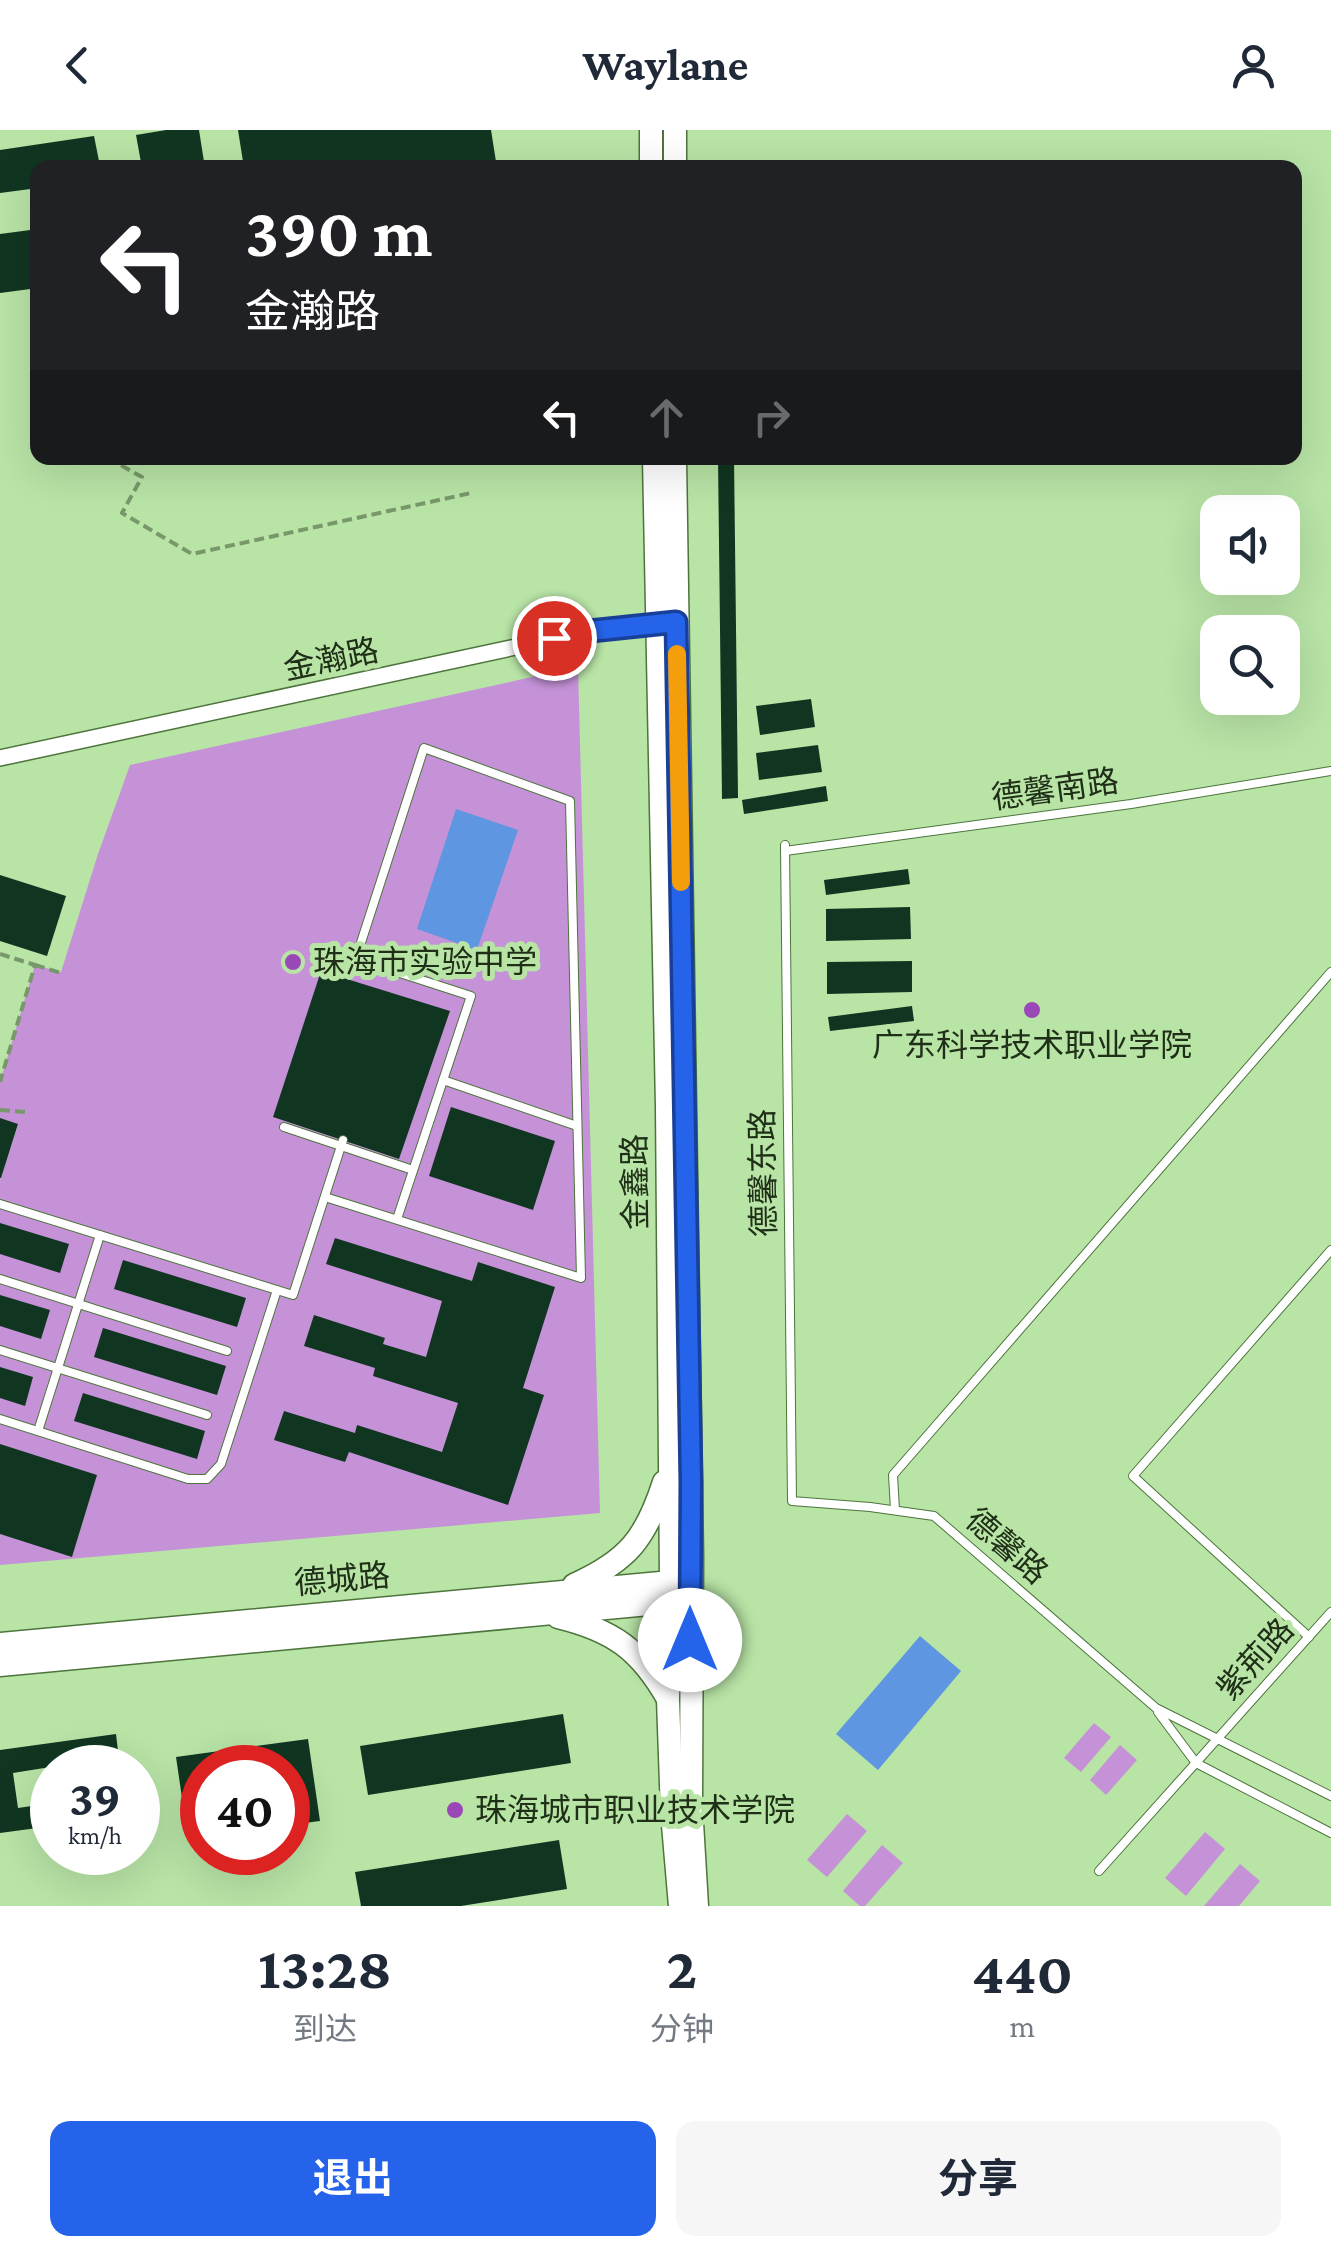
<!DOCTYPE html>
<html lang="zh">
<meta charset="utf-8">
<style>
body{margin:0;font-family:"Crimson Pro","Noto Sans SC",serif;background:#f6f6f7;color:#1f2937;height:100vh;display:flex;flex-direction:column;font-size:38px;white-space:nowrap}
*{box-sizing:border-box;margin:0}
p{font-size:32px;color:#747a83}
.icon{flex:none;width:55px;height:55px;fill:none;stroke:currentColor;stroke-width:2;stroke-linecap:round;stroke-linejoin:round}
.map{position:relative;height:1776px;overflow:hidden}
.panel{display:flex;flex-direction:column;background:#fff;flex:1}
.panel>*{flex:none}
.hud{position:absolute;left:30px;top:30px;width:1272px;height:305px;border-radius:20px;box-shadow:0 10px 40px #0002;background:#202124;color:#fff;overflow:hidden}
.tools{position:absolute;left:1200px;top:365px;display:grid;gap:20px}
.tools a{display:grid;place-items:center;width:100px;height:100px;border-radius:20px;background:#fff;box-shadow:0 10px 40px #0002;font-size:50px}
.speed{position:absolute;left:30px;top:1615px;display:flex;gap:20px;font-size:50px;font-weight:700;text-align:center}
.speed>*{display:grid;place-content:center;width:130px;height:130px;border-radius:50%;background:#fff;box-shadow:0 10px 40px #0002;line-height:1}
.speed small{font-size:25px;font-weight:400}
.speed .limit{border:15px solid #d22;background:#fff;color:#111}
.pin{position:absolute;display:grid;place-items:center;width:85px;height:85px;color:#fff;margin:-42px;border:5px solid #fff;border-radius:50%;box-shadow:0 2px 10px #0007}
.me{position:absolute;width:110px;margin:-55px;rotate:0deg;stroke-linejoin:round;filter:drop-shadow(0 0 8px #0008)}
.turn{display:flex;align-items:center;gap:35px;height:210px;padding:0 50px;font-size:45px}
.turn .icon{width:130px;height:130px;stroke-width:2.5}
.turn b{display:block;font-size:70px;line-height:85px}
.lanes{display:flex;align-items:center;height:95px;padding:0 50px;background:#0003;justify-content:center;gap:50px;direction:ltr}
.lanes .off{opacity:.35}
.eta{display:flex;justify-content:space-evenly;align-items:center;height:170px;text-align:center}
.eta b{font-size:60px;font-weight:700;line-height:70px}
.cta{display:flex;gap:20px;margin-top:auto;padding:20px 50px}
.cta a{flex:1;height:115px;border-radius:20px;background:#2563eb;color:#fff;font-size:40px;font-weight:700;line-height:115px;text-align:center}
.cta a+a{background:#f6f6f7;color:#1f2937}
header{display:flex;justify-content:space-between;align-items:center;height:130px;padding:0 50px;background:#fff;font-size:45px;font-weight:700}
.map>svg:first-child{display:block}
.green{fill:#c592d8}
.water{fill:#5f96e1}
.building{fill:#103621}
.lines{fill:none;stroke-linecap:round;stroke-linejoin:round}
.lane-casing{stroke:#4d743c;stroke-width:10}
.street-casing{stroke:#4d743c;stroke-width:18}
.secondary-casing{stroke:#4d743c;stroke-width:25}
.path{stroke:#78986a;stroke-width:4;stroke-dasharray:10 5;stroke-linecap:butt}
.lane{stroke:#fff;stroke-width:8}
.street{stroke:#fff;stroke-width:15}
.secondary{stroke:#fff;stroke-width:22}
.route-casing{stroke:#184099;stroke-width:25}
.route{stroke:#2563eb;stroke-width:18}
.slow{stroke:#f59e0b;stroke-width:18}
.poi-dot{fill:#9a48b7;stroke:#b8e4a6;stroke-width:4}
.labels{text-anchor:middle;stroke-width:10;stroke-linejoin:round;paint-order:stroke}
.street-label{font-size:32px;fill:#203018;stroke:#b8e4a6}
.poi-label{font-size:32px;fill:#203018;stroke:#b8e4a6;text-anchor:start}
</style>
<header><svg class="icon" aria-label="back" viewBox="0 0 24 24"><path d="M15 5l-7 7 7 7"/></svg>Waylane<svg class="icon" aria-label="person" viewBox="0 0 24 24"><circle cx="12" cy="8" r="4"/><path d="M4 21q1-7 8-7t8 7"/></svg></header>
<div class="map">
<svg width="1331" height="1776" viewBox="0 0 1331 1776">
<rect width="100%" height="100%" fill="#b8e4a6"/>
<!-- green -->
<g class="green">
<path d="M 578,537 L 600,1383 L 0,1435 L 0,1404 L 72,1426 L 96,1348 L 0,1315 L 0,1050 L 18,995 L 0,988 L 0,952 L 35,835 L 61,842 L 98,724 L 130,635 Z"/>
<path d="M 1094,1593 L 1111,1607 L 1081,1642 L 1064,1628 Z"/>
<path d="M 1120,1615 L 1137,1630 L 1106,1665 L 1090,1650 Z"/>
<path d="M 847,1684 L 867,1701 L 827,1747 L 807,1730 Z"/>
<path d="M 1205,1702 L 1225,1719 L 1186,1766 L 1165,1748 Z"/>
<path d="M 882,1715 L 903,1733 L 865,1776 L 860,1776 L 843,1761 Z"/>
<path d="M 1240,1734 L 1260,1751 L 1239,1776 L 1204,1776 Z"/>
</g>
<!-- water -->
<g class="water">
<path d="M 456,679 L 518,700 L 477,820 L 417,799 Z"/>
<path d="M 920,1506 L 961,1541 L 878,1640 L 836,1604 Z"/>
</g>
<!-- building -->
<g class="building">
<path d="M 166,0 L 199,0 L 205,38 L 142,38 L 136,5 Z"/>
<path d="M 238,0 L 491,0 L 497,38 L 244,38 Z"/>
<path d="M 94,6 L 99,31 L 74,38 L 38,38 L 38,58 L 0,63 L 0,20 Z"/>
<path d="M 38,99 L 38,158 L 0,163 L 0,104 Z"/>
<path d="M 718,328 L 734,328 L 738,668 L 722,669 Z"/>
<path d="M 811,569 L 815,597 L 760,605 L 756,576 Z"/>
<path d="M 818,615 L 822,642 L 759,650 L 756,623 Z"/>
<path d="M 826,656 L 828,671 L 744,684 L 742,670 Z"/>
<path d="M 908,739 L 910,754 L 826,765 L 824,750 Z"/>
<path d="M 0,745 L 66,766 L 47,826 L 0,811 Z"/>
<path d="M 910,777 L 911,809 L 826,811 L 826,779 Z"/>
<path d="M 912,831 L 912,862 L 827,864 L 827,832 Z"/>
<path d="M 321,841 L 450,881 L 399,1029 L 273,987 Z"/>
<path d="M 912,876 L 914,891 L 830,901 L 828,887 Z"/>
<path d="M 451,977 L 555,1011 L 533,1080 L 429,1046 Z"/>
<path d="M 0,988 L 18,994 L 1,1048 L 0,1048 Z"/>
<path d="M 0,1093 L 69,1114 L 60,1143 L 0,1124 Z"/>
<path d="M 335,1108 L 472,1151 L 478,1132 L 555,1157 L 523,1258 L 544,1265 L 508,1375 L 349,1322 L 345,1332 L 274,1310 L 284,1281 L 355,1303 L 357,1295 L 442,1322 L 458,1273 L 373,1246 L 375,1238 L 304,1216 L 314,1185 L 385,1208 L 383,1214 L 426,1227 L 442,1171 L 326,1134 Z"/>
<path d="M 123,1130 L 246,1168 L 237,1197 L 114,1159 Z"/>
<path d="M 0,1165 L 50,1180 L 41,1209 L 0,1196 Z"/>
<path d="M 103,1198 L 226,1236 L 217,1265 L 94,1227 Z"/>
<path d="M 0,1237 L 33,1247 L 25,1276 L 0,1268 Z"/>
<path d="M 83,1263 L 205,1301 L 197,1329 L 74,1291 Z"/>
<path d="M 0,1314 L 97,1345 L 72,1427 L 0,1404 Z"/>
<path d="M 563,1584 L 571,1633 L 368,1665 L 360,1616 Z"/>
<path d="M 116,1604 L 120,1638 L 95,1638 L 94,1630 L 13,1643 L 18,1678 L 52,1673 L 52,1696 L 0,1703 L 0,1620 Z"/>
<path d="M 308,1609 L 320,1691 L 288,1695 L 288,1671 L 292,1670 L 287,1635 L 202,1638 L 202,1707 L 188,1709 L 176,1627 Z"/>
<path d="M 559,1710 L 567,1759 L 461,1776 L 361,1776 L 355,1742 Z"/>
</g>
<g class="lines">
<!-- lane casing -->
<g class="lane-casing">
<g id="lane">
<path d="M 785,715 L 792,1371 L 870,1377 L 934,1386 L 1156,1578 L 1331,1666"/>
<path d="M 785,721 L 1131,674 L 1331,641"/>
<path d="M 338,823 L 471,866 L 397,1089"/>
<path d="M 443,950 L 577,996"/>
<path d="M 284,997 L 413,1040"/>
<path d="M 325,1067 L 581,1148 L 570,671 L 424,618 L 356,828"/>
<path d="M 0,1074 L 293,1165 L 343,1010"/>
<path d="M 0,1149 L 227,1221"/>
<path d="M 0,1220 L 207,1285"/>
<path d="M 0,1289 L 188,1349 L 207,1349 L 221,1334 L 277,1160"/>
<path d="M 38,1301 L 100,1105"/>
<path d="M 895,1380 L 893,1345 L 1331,842"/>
<path d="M 1309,1507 L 1133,1346 L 1331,1120"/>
<path d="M 1158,1582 L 1196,1633 L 1331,1703"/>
<path d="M 1099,1741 L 1331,1482"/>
</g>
</g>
<!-- street casing -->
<g class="street-casing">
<path id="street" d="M 0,628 L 590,501 L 667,492"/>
</g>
<!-- secondary casing -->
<g class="secondary-casing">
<g id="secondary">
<path d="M 651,0 L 651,38"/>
<path d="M 675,0 L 675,38"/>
<path d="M 654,328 L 667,977 L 671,1451 L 668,1569 L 672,1683 L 680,1776"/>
<path d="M 675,328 L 692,1428 L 691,1676 L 697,1776"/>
<path d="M 574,1455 C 628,1431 646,1408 664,1352"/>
<path d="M 558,1487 C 612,1500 640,1519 668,1569"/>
<path d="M 0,1514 L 682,1451"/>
<path d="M 0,1535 L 681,1471"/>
</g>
</g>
<!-- path -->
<g class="path">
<path d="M 32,284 L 38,287"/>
<path d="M 108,328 L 142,347 L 122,383 L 192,424 L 471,363"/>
<path d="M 0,824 L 35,835 L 0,952"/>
<path d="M 35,835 L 61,843"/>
<path d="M 0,980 L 25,982"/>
</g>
<!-- lane -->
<use href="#lane" class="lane"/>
<!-- street -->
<use href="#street" class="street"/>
<!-- secondary -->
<use href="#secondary" class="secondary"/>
</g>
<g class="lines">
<!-- route casing -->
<g class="route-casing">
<path id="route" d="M 554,508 L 590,501 L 676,492 L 691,1352 L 690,1510"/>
</g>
<!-- route -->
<use href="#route" class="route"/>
<!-- slow -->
<path class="slow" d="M 677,524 L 681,752"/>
</g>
<!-- markers -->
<g class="poi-dot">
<circle cx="293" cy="832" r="10"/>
<circle cx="1032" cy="880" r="10"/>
<circle cx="455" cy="1680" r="10"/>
</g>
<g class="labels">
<!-- street labels -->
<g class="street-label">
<text transform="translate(331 529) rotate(-12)" y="11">金瀚路</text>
<text transform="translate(1055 659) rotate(-8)" y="11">德馨南路</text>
<text transform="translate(763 1043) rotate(-91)" y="11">德馨东路</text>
<text transform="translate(635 1052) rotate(-91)" y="11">金鑫路</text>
<text transform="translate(1007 1416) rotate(41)" y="11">德馨路</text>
<text transform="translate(342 1449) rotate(-5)" y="11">德城路</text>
<text transform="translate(1255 1529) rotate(-48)" y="11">紫荊路</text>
</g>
<!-- poi labels -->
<g class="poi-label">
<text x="313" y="843">珠海市实验中学</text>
<text x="1032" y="926" text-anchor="middle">广东科学技术职业学院</text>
<text x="475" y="1691">珠海城市职业技术学院</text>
</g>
</g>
</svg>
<div class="tools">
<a><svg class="icon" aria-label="sound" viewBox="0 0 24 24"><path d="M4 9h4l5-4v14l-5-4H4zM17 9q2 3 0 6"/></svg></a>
<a><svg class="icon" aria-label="search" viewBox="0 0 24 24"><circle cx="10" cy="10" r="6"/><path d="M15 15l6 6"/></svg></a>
</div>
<div class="speed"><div>39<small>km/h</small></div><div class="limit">40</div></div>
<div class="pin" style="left:554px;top:508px;background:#d93025"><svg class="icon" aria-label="arrive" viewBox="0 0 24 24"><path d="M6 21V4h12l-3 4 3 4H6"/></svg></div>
<svg class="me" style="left:690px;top:1510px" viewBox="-20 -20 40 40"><circle r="19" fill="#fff"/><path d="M0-13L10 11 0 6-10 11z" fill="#2563eb"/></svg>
<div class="hud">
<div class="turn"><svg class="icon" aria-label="left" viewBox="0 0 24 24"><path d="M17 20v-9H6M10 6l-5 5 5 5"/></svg><div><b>390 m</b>金瀚路</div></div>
<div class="lanes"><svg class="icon" aria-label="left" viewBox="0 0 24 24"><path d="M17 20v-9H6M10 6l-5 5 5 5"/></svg><svg class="icon off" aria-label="ahead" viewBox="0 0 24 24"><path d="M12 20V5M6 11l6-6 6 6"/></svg><svg class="icon off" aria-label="right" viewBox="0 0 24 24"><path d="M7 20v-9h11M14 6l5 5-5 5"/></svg></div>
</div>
</div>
<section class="panel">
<div class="eta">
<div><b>13:28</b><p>到达</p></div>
<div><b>2</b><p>分钟</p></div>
<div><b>440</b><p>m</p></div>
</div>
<div class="cta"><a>退出</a><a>分享</a></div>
</section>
